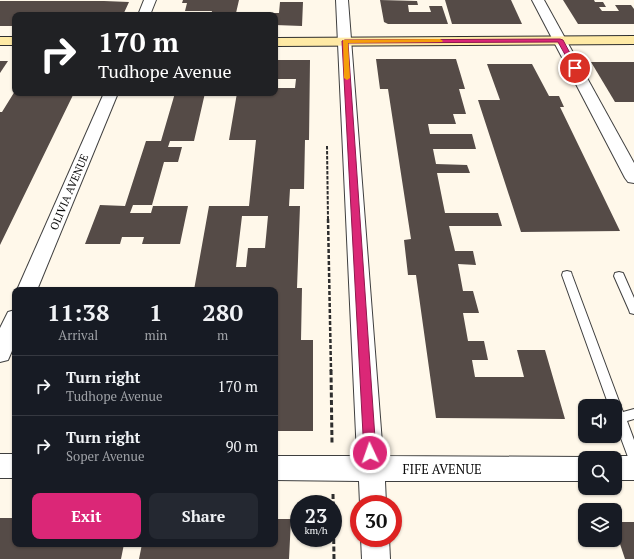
<!DOCTYPE html>
<style>
body{margin:0;font-family:"PT Serif",serif;background:#242831;color:#f1f3f6;height:100vh;display:flex;flex-direction:column;font-size:15px;white-space:nowrap}
*{box-sizing:border-box;margin:0}
p{font-size:13px;color:#9ea1a6}
.icon{flex:none;width:22px;height:22px;fill:none;stroke:currentColor;stroke-width:2;stroke-linecap:round;stroke-linejoin:round}
.map{position:relative;flex:1;overflow:hidden}
.drawer{position:absolute;left:12px;top:287px;width:266px;height:260px;display:flex;flex-direction:column;background:#171b24;border-radius:8px;box-shadow:0 1px 3px #0004}
.drawer>*{flex:none}
.hud{position:absolute;left:12px;top:12px;width:266px;height:84px;border-radius:8px;box-shadow:0 1px 3px #0004;background:#202124;color:#fff;overflow:hidden}
.fabs{position:absolute;left:578px;top:399px;display:grid;gap:8px}
.fabs a{display:grid;place-items:center;width:44px;height:44px;border-radius:8px;background:#171b24;box-shadow:0 1px 3px #0004;font-size:20px}
.speed{position:absolute;left:290px;top:495px;display:flex;gap:8px;font-size:20px;font-weight:700;text-align:center}
.speed>*{display:grid;place-content:center;width:52px;height:52px;border-radius:50%;background:#171b24;box-shadow:0 1px 3px #0004;line-height:1}
.speed small{font-size:10px;font-weight:400}
.speed .limit{border:6px solid #d22;background:#fff;color:#111}
.pin{position:absolute;display:grid;place-items:center;width:34px;height:34px;color:#fff;margin:-17px;border:2px solid #fff;border-radius:50%;box-shadow:0 1px 4px #0007}
.me{position:absolute;width:44px;margin:-22px;rotate:357deg;stroke-linejoin:round;filter:drop-shadow(0 0 3px #0008)}
.turn{display:flex;align-items:center;gap:14px;height:84px;padding:0 20px;font-size:18px}
.turn .icon{width:52px;height:52px;stroke-width:2.5}
.turn b{display:block;font-size:28px;line-height:34px}
.eta{display:flex;justify-content:space-evenly;align-items:center;height:68px;text-align:center}
.eta b{font-size:24px;font-weight:700;line-height:28px}
.button{display:flex;gap:8px;margin-top:auto;padding:8px 20px}
.button a{flex:1;height:46px;border-radius:8px;background:#db2777;color:#fff;font-size:16px;font-weight:700;line-height:46px;text-align:center}
.button a+a{background:#242831;color:#f1f3f6}
ul{padding:0;list-style:none}
li{display:flex;align-items:center;gap:12px;height:60px;padding:0 20px;border-top:1px solid #363941}
li div{flex:1}
li b{display:block;font-size:15px}
li em{font-style:normal}
.map>svg:first-child{display:block}
.building{fill:#554b47;fill-rule:evenodd}
.lines{fill:none;stroke-linecap:round;stroke-linejoin:round}
.lane-casing{stroke:#3f3f3f;stroke-width:2}
.street-casing{stroke:#3f3f3f;stroke-width:2}
.secondary-casing{stroke:#2e2e2e;stroke-width:2}
.path-far2{stroke:#2e2e2e;stroke-width:2;stroke-dasharray:3.5 1.5;stroke-linecap:butt}
.path-far1{stroke:#2e2e2e;stroke-width:2.5;stroke-dasharray:4 2;stroke-linecap:butt}
.path{stroke:#2e2e2e;stroke-width:3;stroke-dasharray:5 2.5;stroke-linecap:butt}
.lane{fill:#fff;fill-rule:evenodd}
.street{fill:#fff;fill-rule:evenodd}
.secondary{fill:#ffeaa5;fill-rule:evenodd}
.route{fill:#db2777;stroke:#8e194d}
.slow{fill:#f59e0b}
.labels{text-anchor:middle;stroke-width:4;stroke-linejoin:round;paint-order:stroke}
.street-label{font-size:11px;fill:#0c0c0c;stroke:#fff}
.near-street-label{font-size:13px;fill:#0c0c0c;stroke:#fff}
</style>
<div class="map">
<svg width="634" height="559" viewBox="0 0 634 559">
<rect width="100%" height="100%" fill="#fff8ea"/>
<!-- building -->
<g class="building">
<path d="M 183,0 L 239,0 L 236,13 L 279,13 L 280,2 L 303,2 L 302,26 L 275,25 L 275,15 L 211,15 L 212,11 L 185,11 L 187,3 L 182,3 Z"/>
<path d="M 380,0 L 417,1 L 418,5 L 408,5 L 409,12 L 431,12 L 429,6 L 442,6 L 448,24 L 388,24 L 384,22 Z"/>
<path d="M 445,0 L 511,0 L 522,24 L 452,24 Z"/>
<path d="M 563,0 L 594,0 L 595,2 L 603,2 L 606,7 L 599,7 L 602,11 L 619,11 L 615,5 L 631,5 L 634,9 L 634,24 L 578,24 Z"/>
<path d="M 0,1 L 104,1 L 129,2 L 123,15 L 15,15 L 15,26 L 0,26 Z"/>
<path d="M 376,59 L 456,59 L 465,89 L 459,89 L 466,114 L 453,114 L 456,124 L 428,124 L 430,134 L 472,134 L 476,149 L 433,149 L 436,164 L 467,165 L 470,173 L 437,173 L 445,213 L 498,213 L 502,226 L 449,226 L 455,251 L 473,251 L 476,265 L 458,264 L 463,291 L 473,291 L 479,313 L 463,313 L 468,341 L 484,341 L 488,360 L 472,360 L 475,377 L 524,377 L 517,350 L 545,350 L 565,419 L 436,418 L 416,275 L 408,275 L 404,240 L 411,239 L 388,89 L 380,89 Z"/>
<path d="M 275,60 L 310,60 L 309,140 L 305,140 L 304,189 L 290,189 L 289,206 L 300,206 L 297,288 L 302,288 L 301,340 L 313,340 L 313,431 L 275,431 L 275,290 L 253,290 L 253,288 L 194,290 L 209,206 L 249,206 L 256,140 L 229,140 L 237,93 L 275,93 L 275,88 L 295,88 L 296,79 L 275,79 ZM 242,216 L 268,216 L 265,248 L 248,248 L 246,267 L 236,267 Z"/>
<path d="M 0,61 L 8,61 L 0,73 Z"/>
<path d="M 591,62 L 634,62 L 634,102 L 615,102 Z"/>
<path d="M 487,64 L 532,64 L 549,96 L 559,96 L 564,107 L 560,107 L 620,231 L 521,232 L 478,100 L 500,100 Z"/>
<path d="M 15,91 L 15,93 L 74,93 L 0,245 L 0,112 L 2,112 Z"/>
<path d="M 175,93 L 205,93 L 194,141 L 170,141 L 168,147 L 182,147 L 178,162 L 164,162 L 152,205 L 133,205 L 130,213 L 151,213 L 153,206 L 188,206 L 180,244 L 142,244 L 144,237 L 122,237 L 120,244 L 85,244 L 100,205 L 125,206 L 146,141 L 161,141 Z"/>
<path d="M 67,288 L 107,288 L 107,290 L 66,290 Z"/>
<path d="M 134,288 L 171,288 L 171,290 L 133,290 Z"/>
<path d="M 0,518 L 15,518 L 15,544 L 124,544 L 121,559 L 0,559 Z"/>
<path d="M 275,519 L 291,519 L 289,559 L 139,559 L 142,544 L 275,544 Z"/>
<path d="M 615,522 L 634,522 L 634,559 L 625,559 L 615,529 Z"/>
</g>
<g class="lines">
<!-- lane casing -->
<g class="lane-casing">
<g id="lane">
<path d="M 567,271 L 571,272 L 572,275 L 623,412 L 634,409 L 634,419 L 627,421 L 634,440 L 634,463 L 630,461 L 628,457 L 615,422 L 615,406 L 609,406 L 562,275 L 563,272 Z"/>
<path d="M 619,272 L 623,273 L 634,298 L 634,314 L 630,313 L 629,310 L 614,276 L 615,273 Z"/>
</g>
</g>
<!-- street casing -->
<g class="street-casing">
<g id="street">
<path d="M 144,0 L 156,0 L 150,15 L 138,15 Z"/>
<path d="M 336,0 L 348,0 L 383,456 L 585,457 L 588,458 L 585,458 L 585,481 L 385,481 L 386,504 L 360,504 L 359,481 L 275,480 L 275,456 L 357,456 Z"/>
<path d="M 532,0 L 544,0 L 634,163 L 634,183 L 628,182 L 625,178 Z"/>
<path d="M 104,93 L 118,93 L 37,290 L 17,290 Z"/>
<path d="M 15,310 L 15,344 L 8,360 L 0,362 L 0,328 L 8,312 Z"/>
<rect x="0" y="454" width="15" height="24"/>
<path d="M 615,456 L 634,456 L 634,480 L 615,480 L 615,458 L 609,458 Z"/>
<path d="M 361,538 L 389,538 L 390,559 L 362,559 Z"/>
</g>
</g>
<!-- secondary casing -->
<g class="secondary-casing">
<g id="secondary">
<path d="M 634,36 L 634,44 L 275,46 L 275,38 Z"/>
<rect x="0" y="37" width="15" height="8"/>
</g>
</g>
<!-- path-far2 -->
<path class="path-far2" d="M 327,146 L 328,220"/>
<!-- path-far1 -->
<path class="path-far1" d="M 328,219 L 331,371"/>
<!-- path -->
<g class="path">
<path d="M 331,370 L 332,443"/>
<path d="M 333,494 L 334,559"/>
</g>
<!-- lane -->
<use href="#lane" class="lane"/>
<!-- street -->
<use href="#street" class="street"/>
<!-- secondary -->
<use href="#secondary" class="secondary"/>
</g>
<!-- route -->
<path class="route" d="M 560,39 L 563,40 L 578,68 L 577,69 L 573,69 L 558,42 L 348,43 L 376,453 L 374,457 L 370,458 L 366,457 L 364,453 L 342,41 L 345,40 Z"/>
<!-- slow -->
<path class="slow" d="M 440,39 L 443,41 L 442,42 L 348,43 L 350,78 L 347,80 L 344,78 L 343,40 Z"/>
<g class="labels">
<!-- street labels -->
<g class="street-label">
<text transform="translate(69 192) rotate(-67)" y="4">OLIVIA AVENUE</text>
</g>
<!-- near-street labels -->
<g class="near-street-label">
<text x="442" y="474">FIFE AVENUE</text>
</g>
</g>
</svg>
<div class="fabs">
<a><svg class="icon" aria-label="sound" viewBox="0 0 24 24"><path d="M4 9h4l5-4v14l-5-4H4zM17 9q2 3 0 6"/></svg></a>
<a><svg class="icon" aria-label="search" viewBox="0 0 24 24"><circle cx="10" cy="10" r="6"/><path d="M15 15l6 6"/></svg></a>
<a><svg class="icon" aria-label="layers" viewBox="0 0 24 24"><path d="M12 4l9 5-9 5-9-5zM3 14l9 5 9-5"/></svg></a>
</div>
<div class="speed"><div>23<small>km/h</small></div><div class="limit">30</div></div>
<div class="pin" style="left:575px;top:68px;background:#d93025"><svg class="icon" aria-label="arrive" viewBox="0 0 24 24"><path d="M6 21V4h12l-3 4 3 4H6"/></svg></div>
<svg class="me" style="left:370px;top:453px" viewBox="-20 -20 40 40"><circle r="17" fill="#db2777" stroke="#fff" stroke-width="3"/><path d="M0-11L8 9 0 5-8 9z" fill="#fff"/></svg>
<div class="hud">
<div class="turn"><svg class="icon" aria-label="right" viewBox="0 0 24 24"><path d="M7 20v-9h11M14 6l5 5-5 5"/></svg><div><b>170 m</b>Tudhope Avenue</div></div>
</div>
<section class="drawer">
<div class="eta">
<div><b>11:38</b><p>Arrival</p></div>
<div><b>1</b><p>min</p></div>
<div><b>280</b><p>m</p></div>
</div>
<ul>
<li><svg class="icon" aria-label="right" viewBox="0 0 24 24"><path d="M7 20v-9h11M14 6l5 5-5 5"/></svg><div><b>Turn right</b><p>Tudhope Avenue</p></div><em>170 m</em></li>
<li><svg class="icon" aria-label="right" viewBox="0 0 24 24"><path d="M7 20v-9h11M14 6l5 5-5 5"/></svg><div><b>Turn right</b><p>Soper Avenue</p></div><em>90 m</em></li>
</ul>
<div class="button"><a>Exit</a><a>Share</a></div>
</section>
</div>
